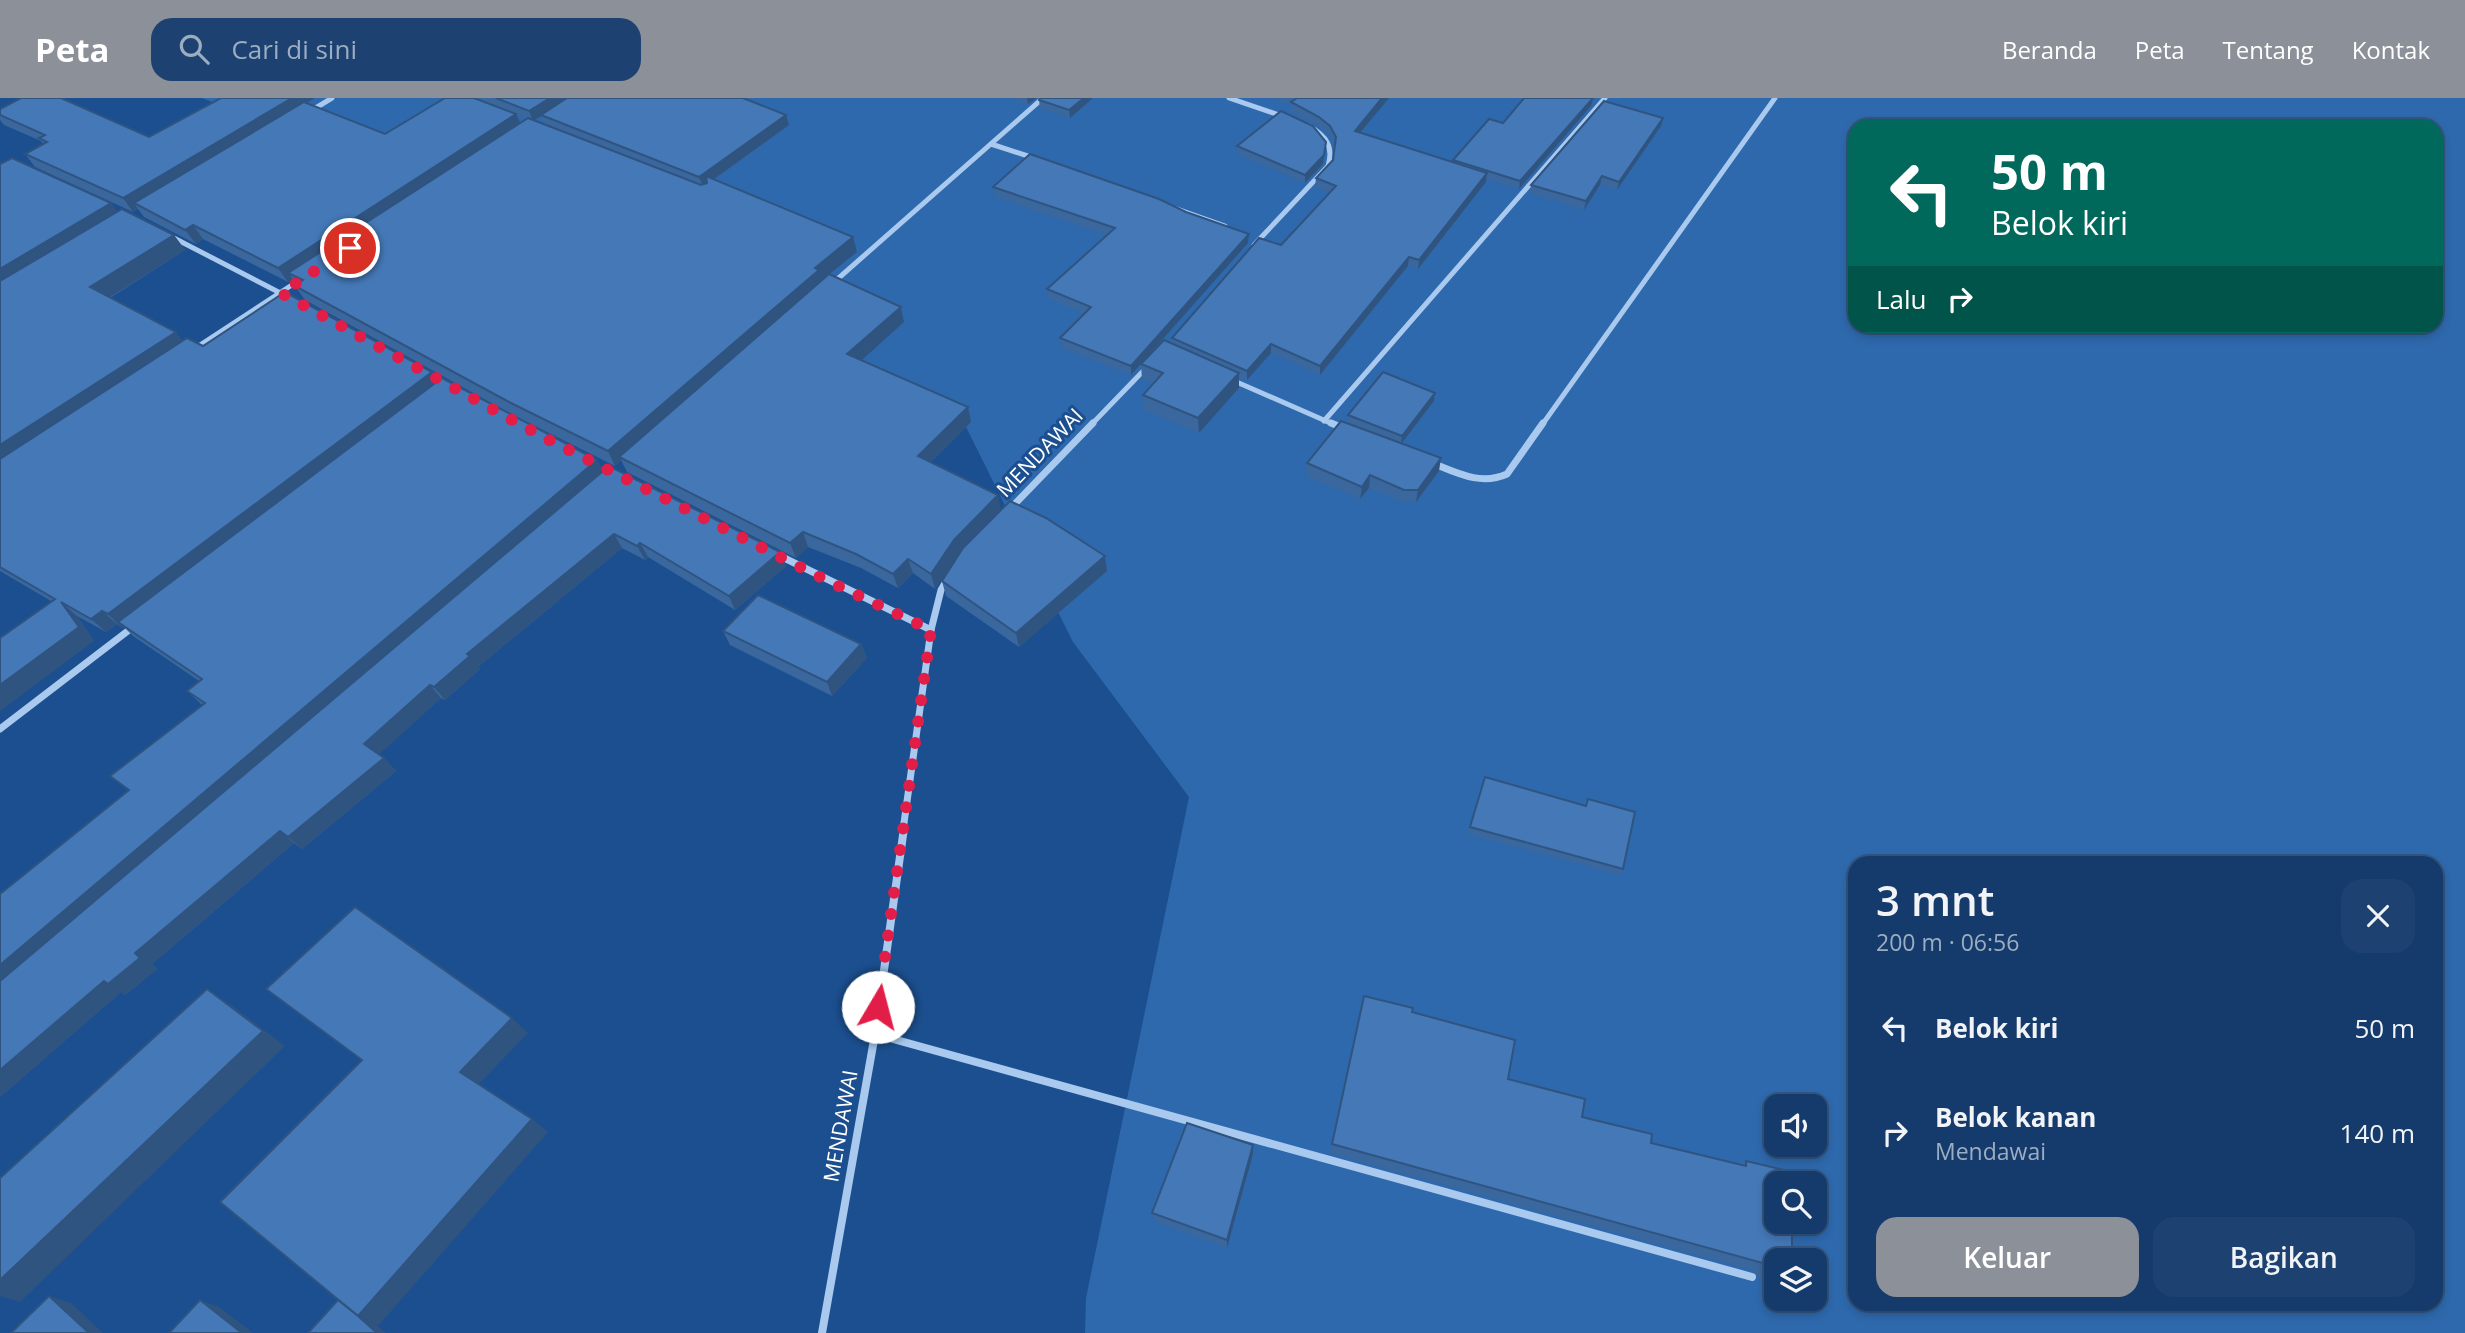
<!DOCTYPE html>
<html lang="id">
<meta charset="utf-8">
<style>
body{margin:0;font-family:"Open Sans",sans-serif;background:#1d4271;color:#f1f3f6;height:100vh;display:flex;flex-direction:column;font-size:26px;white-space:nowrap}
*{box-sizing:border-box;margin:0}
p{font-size:23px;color:#9dadc1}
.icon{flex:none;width:38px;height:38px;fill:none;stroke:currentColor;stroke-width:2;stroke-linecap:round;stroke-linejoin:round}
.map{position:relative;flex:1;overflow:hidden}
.panel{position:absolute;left:1848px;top:758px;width:595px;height:455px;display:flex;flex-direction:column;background:#143b6b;border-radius:21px;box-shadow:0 4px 10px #0003,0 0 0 2px #33557e}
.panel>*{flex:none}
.banner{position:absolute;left:1848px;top:21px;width:595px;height:214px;border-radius:21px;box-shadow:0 4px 10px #0003,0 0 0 2px #33557e;background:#00695c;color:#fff;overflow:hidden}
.controls{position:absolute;left:1764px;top:996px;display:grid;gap:14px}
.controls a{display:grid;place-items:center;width:63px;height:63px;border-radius:14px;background:#143b6b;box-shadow:0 4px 10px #0003,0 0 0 2px #33557e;font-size:35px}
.pin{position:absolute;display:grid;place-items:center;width:60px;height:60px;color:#fff;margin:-30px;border:4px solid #fff;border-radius:50%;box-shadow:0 2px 7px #0007}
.me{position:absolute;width:77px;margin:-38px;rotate:8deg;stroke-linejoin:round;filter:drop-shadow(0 0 5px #0008)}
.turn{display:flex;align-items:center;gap:24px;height:147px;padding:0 28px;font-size:32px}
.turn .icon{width:91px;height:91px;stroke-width:2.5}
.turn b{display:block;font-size:49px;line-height:60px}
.then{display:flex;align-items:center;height:66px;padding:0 28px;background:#0003;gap:14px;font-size:26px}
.round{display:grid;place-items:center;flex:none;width:74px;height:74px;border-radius:21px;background:#1d4271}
.headline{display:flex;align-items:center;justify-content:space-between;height:119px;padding:0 28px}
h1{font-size:42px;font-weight:600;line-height:52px}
.button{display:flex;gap:14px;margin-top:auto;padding:14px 28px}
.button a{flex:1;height:80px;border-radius:21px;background:#8c9099;color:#fff;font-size:28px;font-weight:600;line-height:80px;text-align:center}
.button a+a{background:#1d4271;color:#f1f3f6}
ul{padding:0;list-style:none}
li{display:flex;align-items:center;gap:21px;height:105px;padding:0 28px}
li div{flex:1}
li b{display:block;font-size:26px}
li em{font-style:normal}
header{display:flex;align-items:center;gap:42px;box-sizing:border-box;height:98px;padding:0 35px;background:#8c9099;color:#fff}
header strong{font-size:33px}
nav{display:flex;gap:38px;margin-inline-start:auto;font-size:24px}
.search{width:490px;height:63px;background:#1d4271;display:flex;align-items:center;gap:18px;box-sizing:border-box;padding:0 24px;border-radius:21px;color:#9dadc1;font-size:26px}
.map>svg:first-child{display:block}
.green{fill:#2e69ad;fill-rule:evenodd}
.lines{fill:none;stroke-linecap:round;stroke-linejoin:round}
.street-far2{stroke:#a9c9ee;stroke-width:5}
.street-far1{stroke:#a9c9ee;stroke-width:7}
.street{stroke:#a9c9ee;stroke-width:8}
.wall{fill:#3a679d;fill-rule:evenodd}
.shaded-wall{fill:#305480}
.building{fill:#4478b7;stroke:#305480;stroke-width:2}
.route{stroke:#e11d48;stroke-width:12;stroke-dasharray:0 21.6}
.labels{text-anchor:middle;stroke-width:6;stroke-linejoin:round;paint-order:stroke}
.street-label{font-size:21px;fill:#fff;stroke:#1b4f8f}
</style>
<header>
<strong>Peta</strong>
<div class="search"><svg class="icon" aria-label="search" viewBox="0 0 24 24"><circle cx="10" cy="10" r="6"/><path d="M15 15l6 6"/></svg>Cari di sini</div>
<nav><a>Beranda</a><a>Peta</a><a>Tentang</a><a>Kontak</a></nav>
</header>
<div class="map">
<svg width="2465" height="1235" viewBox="0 0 2465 1235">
<rect width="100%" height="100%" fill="#1b4f8f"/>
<!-- green -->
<path class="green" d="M 202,0 L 2465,0 L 2465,1235 L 1085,1235 L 1086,1200 L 1189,699 L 1073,544 L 953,303 ZM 1855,28 L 2436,28 L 2436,228 L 1855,228 ZM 1855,765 L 2436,765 L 2436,1206 L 1855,1206 ZM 1776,1008 L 1815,1008 L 1815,1046 L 1776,1046 ZM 1776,1085 L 1815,1085 L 1815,1124 L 1776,1124 ZM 1776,1162 L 1815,1162 L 1815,1200 L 1776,1200 Z"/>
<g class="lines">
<!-- street-far2 -->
<g class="street-far2">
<path d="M 1229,0 L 1285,19"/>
<path d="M 309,14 L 332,0"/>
<path d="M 991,46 L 1034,60"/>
<path d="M 1177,111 L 1225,128"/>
<path d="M 170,138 L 290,200"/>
<path d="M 1254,147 L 1328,68 C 1334,48 1326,38 1309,28"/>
<path d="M 833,185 L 1043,0"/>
<path d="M 194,251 L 301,181"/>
<path d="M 1232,282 L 1335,327"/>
<path d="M 1324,323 L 1605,0"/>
<path d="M 1091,327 L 1147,269"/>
<path d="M 1542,327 L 1775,0"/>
</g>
<!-- street-far1 -->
<g class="street-far1">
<path d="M 1331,325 L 1343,330"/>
<path d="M 1432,365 C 1457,375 1481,388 1507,376 L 1543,325"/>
<path d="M 1009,412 L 1093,325"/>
<path d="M 774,455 L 931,532"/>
<path d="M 0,631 L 133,529"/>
<path d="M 903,732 L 931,532 L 941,492 L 948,480"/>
</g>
<!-- street -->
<g class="street">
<path d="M 875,936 L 1752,1179"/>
<path d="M 822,1235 L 875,936 L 904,730"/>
</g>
</g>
<!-- wall -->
<g class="wall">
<path d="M 221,0 L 315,0 L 307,5 L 385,36 L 445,0 L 743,0 L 786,17 L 789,27 L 714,82 L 857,154 L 829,176 L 904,224 L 861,262 L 971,324 L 930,365 L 1001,412 L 1105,458 L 1107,473 L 1019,549 L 946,498 L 942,483 L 962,452 L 958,457 L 935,491 L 913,475 L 898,490 L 861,470 L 808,449 L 796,460 L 627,374 L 621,362 L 615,368 L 517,319 L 305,202 L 295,188 L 297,187 L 293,181 L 288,184 L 203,141 L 196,146 L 144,119 L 138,111 L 133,114 L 35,69 L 25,56 L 43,46 L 41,43 L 4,27 L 0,22 L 0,11 L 149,39 ZM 516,16 L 527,21 L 520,25 ZM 541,18 L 545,27 L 534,22 Z"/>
<path d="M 1010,0 L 1037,0 L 1028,6 Z"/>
<path d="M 1040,0 L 1093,0 L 1070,20 L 1040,10 L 1039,2 Z"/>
<path d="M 1271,0 L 1389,0 L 1361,34 L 1453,64 L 1453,62 L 1503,25 L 1593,0 L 1591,8 L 1519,91 L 1486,81 L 1486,84 L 1418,171 L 1408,168 L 1320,277 L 1271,255 L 1247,282 L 1239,279 L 1239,290 L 1199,335 L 1144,312 L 1143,297 L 1153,286 L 1142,281 L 1141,267 L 1131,277 L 1062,250 L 1060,240 L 1084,216 L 1048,200 L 1047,191 L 1107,137 L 995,99 L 993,89 L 1248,145 L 1147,260 L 1172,245 L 1172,240 L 1281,147 L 1330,95 L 1315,89 L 1316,80 L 1333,62 L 1335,47 L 1329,37 L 1319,28 L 1291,13 L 1291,6 Z"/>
<path d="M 1661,28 L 1617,92 L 1600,87 L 1584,112 L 1530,95 L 1531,87 Z"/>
<path d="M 1237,48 L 1326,52 L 1323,66 L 1305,85 L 1237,56 Z"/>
<path d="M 0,66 L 111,105 L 117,114 L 174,137 L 185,152 L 110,200 L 183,243 L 203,248 L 432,274 L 437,283 L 597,362 L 603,373 L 780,454 L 786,468 L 735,512 L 648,459 L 645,462 L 622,450 L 478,569 L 480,571 L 445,602 L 441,600 L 379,656 L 384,660 L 396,673 L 302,751 L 294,745 L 152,866 L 157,871 L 125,897 L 121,894 L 0,999 L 0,796 L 129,693 L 110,678 L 202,607 L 187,593 L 199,583 L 133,538 L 124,529 L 122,530 L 117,526 L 106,534 L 77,518 L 94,543 L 51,503 L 0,473 Z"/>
<path d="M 1434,303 L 1402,345 L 1439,373 L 1416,404 L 1403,404 L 1369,390 L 1360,401 L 1306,378 L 1307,365 L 1347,325 L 1348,317 Z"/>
<path d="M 723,533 L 861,546 L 867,560 L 832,598 L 730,547 Z"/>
<path d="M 1485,679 L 1585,708 L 1588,701 L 1623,771 L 1620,777 L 1468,736 Z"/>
<path d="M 1364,898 L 1412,914 L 1508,981 L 1582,1019 L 1651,1045 L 1742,1067 L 1746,1063 L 1776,1162 L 1776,1184 L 1758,1180 L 1754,1173 L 1330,1055 Z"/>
<path d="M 1253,1056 L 1227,1150 L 1154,1123 L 1152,1115 Z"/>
</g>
<!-- shaded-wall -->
<g class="shaded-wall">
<path d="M 290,0 L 315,0 L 134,105 L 138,111 L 133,114 L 123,100 Z"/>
<path d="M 550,0 L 572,0 L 533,23 L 529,13 Z"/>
<path d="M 1027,0 L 1037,0 L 1028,6 Z"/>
<path d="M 1084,0 L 1093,0 L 1070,20 L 1069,12 Z"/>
<path d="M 1382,0 L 1389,0 L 1354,42 L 1355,33 Z"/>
<path d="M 1593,0 L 1591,8 L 1519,91 L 1520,83 Z"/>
<path d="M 516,16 L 523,30 L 288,175 L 293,181 L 288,184 L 278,170 Z"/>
<path d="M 786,17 L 789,27 L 703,89 L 699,79 Z"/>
<path d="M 1663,20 L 1661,28 L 1617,92 L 1619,84 Z"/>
<path d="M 1326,44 L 1323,66 L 1305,85 L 1305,77 Z"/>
<path d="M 1487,75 L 1486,84 L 1418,171 L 1419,162 Z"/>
<path d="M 1602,78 L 1600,87 L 1584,112 L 1586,103 Z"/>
<path d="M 111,105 L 122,120 L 0,194 L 0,171 Z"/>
<path d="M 193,127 L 203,141 L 196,146 L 185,132 Z"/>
<path d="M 1249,136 L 1248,145 L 1131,277 L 1131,268 Z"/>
<path d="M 174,137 L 185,152 L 102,204 L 90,189 Z"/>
<path d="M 853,139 L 857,154 L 822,182 L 619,359 L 621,362 L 615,368 L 608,353 L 815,170 Z"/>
<path d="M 1409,159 L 1408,168 L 1320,277 L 1320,268 Z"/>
<path d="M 901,209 L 904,224 L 852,271 L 847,256 Z"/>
<path d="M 176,234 L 188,249 L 0,371 L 0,347 Z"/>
<path d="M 1271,246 L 1271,255 L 1247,282 L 1247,273 Z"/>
<path d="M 432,274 L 441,289 L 118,524 L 124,529 L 122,530 L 108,516 Z"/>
<path d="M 1239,275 L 1239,290 L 1199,335 L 1198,320 Z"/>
<path d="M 1435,295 L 1434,303 L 1401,346 L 1402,338 Z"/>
<path d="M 968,309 L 971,324 L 922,373 L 918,358 Z"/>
<path d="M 1441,360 L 1439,373 L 1416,404 L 1418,392 Z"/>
<path d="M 597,362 L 605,376 L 0,894 L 0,867 Z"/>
<path d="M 1370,377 L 1369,390 L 1360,401 L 1362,389 Z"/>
<path d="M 998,397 L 1001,412 L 958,457 L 935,491 L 931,476 L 954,442 Z"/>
<path d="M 803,434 L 808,449 L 796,460 L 790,445 Z"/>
<path d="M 614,436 L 622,450 L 478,569 L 480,571 L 445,602 L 434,589 L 467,556 Z"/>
<path d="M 640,445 L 648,459 L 645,462 L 637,448 Z"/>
<path d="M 780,454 L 786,468 L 735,512 L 729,498 Z"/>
<path d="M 1105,458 L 1107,473 L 1019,549 L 1016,535 Z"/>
<path d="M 908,461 L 913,475 L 898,490 L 893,476 Z"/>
<path d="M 61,504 L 77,518 L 94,543 L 0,613 L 0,587 Z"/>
<path d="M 102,513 L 117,526 L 106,534 L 91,521 Z"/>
<path d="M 861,546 L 867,560 L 832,598 L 827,584 Z"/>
<path d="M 430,587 L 441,600 L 376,659 L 364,646 Z"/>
<path d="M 384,660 L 396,673 L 302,751 L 288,739 Z"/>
<path d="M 280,733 L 294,745 L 152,866 L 157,871 L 125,897 L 121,894 L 0,999 L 0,972 L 135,855 Z"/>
<path d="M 207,891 L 231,907 L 285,948 L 20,1204 L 0,1198 L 0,1182 Z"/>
<path d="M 512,920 L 528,935 L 477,988 L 460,974 Z"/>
<path d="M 532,1021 L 548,1034 L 379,1227 L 375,1225 L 386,1235 L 377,1235 L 339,1200 Z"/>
<path d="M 1253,1047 L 1253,1056 L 1227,1150 L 1227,1142 Z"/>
<path d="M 49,1198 L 71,1205 L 103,1235 L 89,1235 Z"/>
<path d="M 200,1202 L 219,1209 L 253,1235 L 242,1235 Z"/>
</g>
<!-- building -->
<g class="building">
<path d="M 21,0 L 61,0 L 149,39 L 221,0 L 292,0 L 123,100 L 25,56 L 47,44 L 39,40 L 45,37 L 0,17 L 0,11 Z"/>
<path d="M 445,0 L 474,0 L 516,16 L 278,170 L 193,127 L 185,132 L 134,105 L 304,4 L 385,36 Z"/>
<path d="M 496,0 L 550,0 L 529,13 Z"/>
<path d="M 567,0 L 743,0 L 786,17 L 699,79 L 541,17 Z"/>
<path d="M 1040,0 L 1084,0 L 1069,12 L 1039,2 Z"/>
<path d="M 1297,0 L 1382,0 L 1355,33 L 1487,75 L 1419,162 L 1409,159 L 1320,268 L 1271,246 L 1247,273 L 1172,240 L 1259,140 L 1281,147 L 1336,88 L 1316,80 L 1333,62 L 1336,39 L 1330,28 L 1319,19 L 1291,4 Z"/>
<path d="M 1524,0 L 1593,0 L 1520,83 L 1453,62 L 1489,21 L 1503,25 Z"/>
<path d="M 1604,3 L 1663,20 L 1619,84 L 1602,78 L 1586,103 L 1531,87 Z"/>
<path d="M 1281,13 L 1313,28 L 1326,44 L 1324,57 L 1305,77 L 1237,48 Z"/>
<path d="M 528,20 L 701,87 L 707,85 L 706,78 L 853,139 L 815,170 L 819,172 L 608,353 L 509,304 L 295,188 L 303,182 L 288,175 Z"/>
<path d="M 1030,56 L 1159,101 L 1186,114 L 1249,136 L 1131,268 L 1060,240 L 1091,209 L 1047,191 L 1115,130 L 993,89 Z"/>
<path d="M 12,60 L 111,105 L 0,171 L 0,66 Z"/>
<path d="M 122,111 L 174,137 L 90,189 L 176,234 L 0,347 L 0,183 Z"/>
<path d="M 829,176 L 901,209 L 847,256 L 968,309 L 918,358 L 998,397 L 954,442 L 931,476 L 908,461 L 893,476 L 856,456 L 803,434 L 790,445 L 619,359 Z"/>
<path d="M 285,194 L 432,274 L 108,516 L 102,513 L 91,521 L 61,504 L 79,529 L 0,587 L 0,540 L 55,501 L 0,469 L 0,361 L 187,240 L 203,248 Z"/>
<path d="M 1164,242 L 1239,275 L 1198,320 L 1143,297 L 1163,275 L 1141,266 Z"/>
<path d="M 1383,274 L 1435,295 L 1402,338 L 1348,317 Z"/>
<path d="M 442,280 L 597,362 L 0,867 L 0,796 L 129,692 L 110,678 L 205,605 L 187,593 L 202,581 L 118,524 Z"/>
<path d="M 1341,323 L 1441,360 L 1418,392 L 1404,392 L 1370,377 L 1362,389 L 1307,365 Z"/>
<path d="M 609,368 L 780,454 L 729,498 L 640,445 L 637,448 L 614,436 L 467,556 L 470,558 L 434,589 L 430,587 L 364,646 L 384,660 L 288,739 L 280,733 L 135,855 L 140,860 L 108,886 L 104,883 L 0,972 L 0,883 Z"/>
<path d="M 1010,403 L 1046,420 L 1105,458 L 1016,535 L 942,483 L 963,450 Z"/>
<path d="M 758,497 L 861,546 L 827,584 L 723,533 Z"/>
<path d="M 1485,679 L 1586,708 L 1588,701 L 1635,714 L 1623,771 L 1470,729 Z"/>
<path d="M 355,809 L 512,920 L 460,974 L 532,1021 L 358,1218 L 220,1104 L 362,962 L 266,891 Z"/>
<path d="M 207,891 L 263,933 L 0,1182 L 0,1080 Z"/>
<path d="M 1364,898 L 1413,910 L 1412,914 L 1515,942 L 1508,981 L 1585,1001 L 1582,1019 L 1652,1036 L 1651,1045 L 1746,1068 L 1746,1063 L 1793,1074 L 1793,1085 L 1776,1085 L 1776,1124 L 1792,1124 L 1792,1162 L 1776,1162 L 1776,1174 L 1768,1172 L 1763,1165 L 1332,1046 Z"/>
<path d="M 1187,1025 L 1253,1047 L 1227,1142 L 1152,1115 Z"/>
<path d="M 49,1198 L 89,1235 L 11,1235 Z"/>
<path d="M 200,1202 L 242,1235 L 169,1235 Z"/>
<path d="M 338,1202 L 358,1218 L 377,1235 L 308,1235 Z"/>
</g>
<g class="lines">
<!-- route -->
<path class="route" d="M 350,150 L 281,195 L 547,341 L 832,485 L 931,532 L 878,909"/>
</g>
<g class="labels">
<!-- street labels -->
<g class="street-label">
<text transform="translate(1040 355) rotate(-46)" y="7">MENDAWAI</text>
<text transform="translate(841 1028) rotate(-80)" y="7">MENDAWAI</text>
</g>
</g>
</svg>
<div class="controls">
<a><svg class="icon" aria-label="sound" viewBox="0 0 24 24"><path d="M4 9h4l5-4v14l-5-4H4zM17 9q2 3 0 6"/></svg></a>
<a><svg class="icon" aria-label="search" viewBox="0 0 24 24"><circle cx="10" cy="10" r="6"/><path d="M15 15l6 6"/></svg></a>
<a><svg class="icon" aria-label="layers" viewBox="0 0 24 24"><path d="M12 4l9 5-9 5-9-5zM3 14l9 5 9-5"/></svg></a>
</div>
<div class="pin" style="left:350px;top:150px;background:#d93025"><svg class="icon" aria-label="arrive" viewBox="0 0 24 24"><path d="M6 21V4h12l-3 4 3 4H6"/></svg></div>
<svg class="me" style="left:878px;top:909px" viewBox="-20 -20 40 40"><circle r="19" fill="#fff"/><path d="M0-13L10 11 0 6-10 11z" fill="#e11d48"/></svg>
<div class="banner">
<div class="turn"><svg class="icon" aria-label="left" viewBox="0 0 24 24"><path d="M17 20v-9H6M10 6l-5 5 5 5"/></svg><div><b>50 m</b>Belok kiri</div></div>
<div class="then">Lalu<svg class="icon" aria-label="right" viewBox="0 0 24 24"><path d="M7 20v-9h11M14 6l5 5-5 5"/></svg></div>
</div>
<section class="panel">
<div class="headline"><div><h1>3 mnt</h1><p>200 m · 06:56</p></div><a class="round"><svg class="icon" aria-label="close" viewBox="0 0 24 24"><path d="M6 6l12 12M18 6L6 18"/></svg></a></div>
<ul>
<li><svg class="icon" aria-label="left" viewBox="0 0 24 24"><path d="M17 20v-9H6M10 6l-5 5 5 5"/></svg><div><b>Belok kiri</b></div><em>50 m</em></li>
<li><svg class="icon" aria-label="right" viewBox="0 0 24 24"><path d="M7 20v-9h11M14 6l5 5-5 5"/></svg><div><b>Belok kanan</b><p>Mendawai</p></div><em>140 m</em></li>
</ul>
<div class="button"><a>Keluar</a><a>Bagikan</a></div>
</section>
</div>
